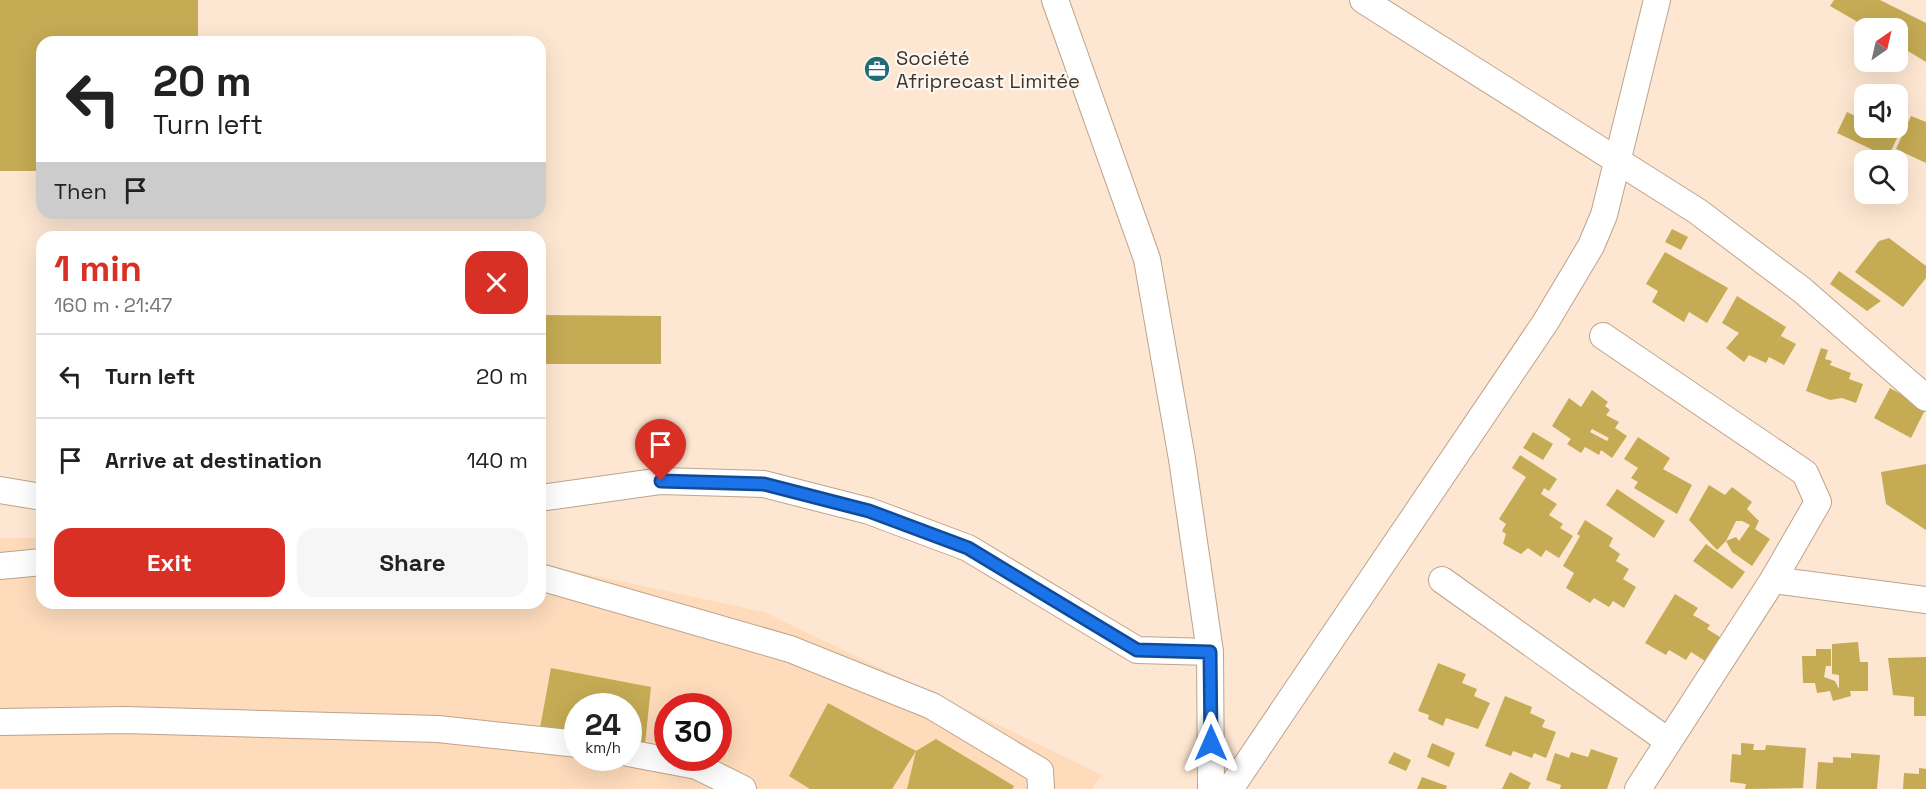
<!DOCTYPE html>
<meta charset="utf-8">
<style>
body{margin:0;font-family:"Space Grotesk",sans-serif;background:#f6f6f6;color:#222;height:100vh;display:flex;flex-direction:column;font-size:22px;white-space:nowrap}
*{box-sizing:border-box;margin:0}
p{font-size:20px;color:#767676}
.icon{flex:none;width:33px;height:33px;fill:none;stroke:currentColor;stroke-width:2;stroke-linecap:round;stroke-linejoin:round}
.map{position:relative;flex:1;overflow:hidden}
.panel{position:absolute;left:36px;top:231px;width:510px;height:378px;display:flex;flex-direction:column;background:#fff;border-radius:18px;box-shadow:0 6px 24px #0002}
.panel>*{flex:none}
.hud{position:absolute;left:36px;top:36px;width:510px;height:183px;border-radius:18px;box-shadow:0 6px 24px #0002;background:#fff;color:#222;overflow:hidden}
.needle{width:39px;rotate:34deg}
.fabs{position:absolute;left:1854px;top:18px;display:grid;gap:12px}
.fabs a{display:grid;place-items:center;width:54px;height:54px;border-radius:12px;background:#fff;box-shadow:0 6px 24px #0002;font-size:30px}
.speed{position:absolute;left:564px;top:693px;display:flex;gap:12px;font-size:30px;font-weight:700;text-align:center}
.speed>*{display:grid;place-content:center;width:78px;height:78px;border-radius:50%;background:#fff;box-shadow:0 6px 24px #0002;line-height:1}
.speed small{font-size:15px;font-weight:400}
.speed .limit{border:9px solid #d22;background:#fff;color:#111}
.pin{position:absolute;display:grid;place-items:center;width:51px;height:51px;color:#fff;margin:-62px -26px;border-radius:50% 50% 50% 0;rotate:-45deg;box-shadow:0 0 6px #0007}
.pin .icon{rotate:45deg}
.me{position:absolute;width:66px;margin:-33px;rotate:0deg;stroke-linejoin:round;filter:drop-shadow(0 0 4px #0008)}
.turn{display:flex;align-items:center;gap:21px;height:126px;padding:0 18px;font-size:27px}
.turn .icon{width:78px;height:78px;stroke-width:2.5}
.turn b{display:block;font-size:42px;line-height:51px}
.then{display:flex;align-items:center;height:57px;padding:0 18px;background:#0003;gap:12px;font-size:22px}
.round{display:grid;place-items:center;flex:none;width:63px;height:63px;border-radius:18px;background:#f6f6f6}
.summary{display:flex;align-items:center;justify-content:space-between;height:102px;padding:0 18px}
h1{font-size:36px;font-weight:800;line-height:45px;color:#d93025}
.action{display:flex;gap:12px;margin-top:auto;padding:12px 18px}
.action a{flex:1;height:69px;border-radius:18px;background:#d93025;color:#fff;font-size:24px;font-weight:800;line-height:69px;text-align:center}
.action a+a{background:#f6f6f6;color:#222}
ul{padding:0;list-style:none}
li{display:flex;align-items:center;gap:18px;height:84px;padding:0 18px;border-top:2px solid #e0e0e0}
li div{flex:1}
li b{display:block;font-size:22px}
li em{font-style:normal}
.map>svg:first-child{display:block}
.built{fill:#fddbbb;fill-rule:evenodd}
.building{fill:#c5ab54;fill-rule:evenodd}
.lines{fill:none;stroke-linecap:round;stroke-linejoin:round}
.minor-casing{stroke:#bfa38a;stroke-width:28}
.minor{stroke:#fff;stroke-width:26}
.route-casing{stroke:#114b97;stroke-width:15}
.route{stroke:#1a73e8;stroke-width:10}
.labels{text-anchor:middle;stroke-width:4.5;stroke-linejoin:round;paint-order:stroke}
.poi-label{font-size:20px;fill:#3f342a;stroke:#fdf7f2;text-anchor:start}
</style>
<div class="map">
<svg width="1926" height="789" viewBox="0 0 1926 789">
<rect width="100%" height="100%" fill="#fee7d2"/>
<!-- built -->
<path class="built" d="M 0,538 L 42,538 L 42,603 L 540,603 L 540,564 L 764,612 L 1102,775 L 1092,789 L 0,789 ZM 578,706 L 628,706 L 628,758 L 578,758 ZM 668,706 L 718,706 L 718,758 L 668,758 Z"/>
<!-- building -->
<g class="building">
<path d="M 0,0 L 198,0 L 198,42 L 42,42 L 42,171 L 0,171 Z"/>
<path d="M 1834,0 L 1880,0 L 1926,23 L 1926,62 L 1898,45 L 1898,28 L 1868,28 L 1830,6 Z"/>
<path d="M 1847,112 L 1864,120 L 1864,128 L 1881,128 L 1898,136 L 1888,157 L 1837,133 Z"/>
<path d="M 1911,116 L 1926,122 L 1926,163 L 1896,149 Z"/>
<path d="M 1672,229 L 1688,237 L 1681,250 L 1665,242 Z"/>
<path d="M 1889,238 L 1926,266 L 1926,278 L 1903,307 L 1855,272 L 1879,241 Z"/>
<path d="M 1665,252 L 1728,288 L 1707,323 L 1689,312 L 1684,322 L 1652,302 L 1658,291 L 1646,284 Z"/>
<path d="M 1839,271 L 1881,301 L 1867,311 L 1830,284 Z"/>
<path d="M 1737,296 L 1786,327 L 1771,353 L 1781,336 L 1796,344 L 1784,365 L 1769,357 L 1766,363 L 1749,355 L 1744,362 L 1726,348 L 1739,333 L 1722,323 Z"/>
<path d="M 540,315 L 661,316 L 661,364 L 540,364 Z"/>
<path d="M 1821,348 L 1828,350 L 1825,359 L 1832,361 L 1830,365 L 1851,373 L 1849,379 L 1863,384 L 1856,403 L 1842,398 L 1830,400 L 1806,391 Z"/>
<path d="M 1890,388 L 1926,408 L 1911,438 L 1874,418 Z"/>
<path d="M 1592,390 L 1608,402 L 1605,406 L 1610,410 L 1606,415 L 1619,422 L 1615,428 L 1627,436 L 1612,458 L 1601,450 L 1599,455 L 1585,447 L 1581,453 L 1567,444 L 1571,439 L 1552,426 L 1569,398 L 1581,407 ZM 1592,429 L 1609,438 L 1607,441 L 1590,432 Z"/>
<path d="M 1533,432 L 1553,444 L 1543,460 L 1523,448 Z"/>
<path d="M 1638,437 L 1670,458 L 1663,469 L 1692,485 L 1677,514 L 1634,488 L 1638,482 L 1631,478 L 1638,468 L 1624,459 Z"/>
<path d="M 1520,455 L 1557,479 L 1549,491 L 1544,488 L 1541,494 L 1557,504 L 1549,515 L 1563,524 L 1560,528 L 1573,536 L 1559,558 L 1546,550 L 1541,557 L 1528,548 L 1521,554 L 1503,544 L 1506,534 L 1502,531 L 1506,524 L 1499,519 L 1526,477 L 1512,468 Z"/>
<path d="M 1926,464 L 1926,530 L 1886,504 L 1881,472 Z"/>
<path d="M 1709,485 L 1725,495 L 1732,487 L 1752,502 L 1747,509 L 1759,521 L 1755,529 L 1770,539 L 1752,566 L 1732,552 L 1726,541 L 1736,537 L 1739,541 L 1750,525 L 1742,521 L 1736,521 L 1726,541 L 1717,550 L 1689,520 Z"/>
<path d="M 1617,489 L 1665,521 L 1654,538 L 1606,505 Z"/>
<path d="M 1585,520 L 1613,538 L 1609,546 L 1620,554 L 1616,561 L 1629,569 L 1623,579 L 1636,587 L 1624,608 L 1613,601 L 1609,607 L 1594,598 L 1590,603 L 1566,588 L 1574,573 L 1563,566 L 1580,536 L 1577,534 Z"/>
<path d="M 1706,544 L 1745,572 L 1732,589 L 1693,561 Z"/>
<path d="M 1675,594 L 1698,608 L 1693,615 L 1710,625 L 1707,629 L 1720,637 L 1705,661 L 1691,652 L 1686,660 L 1669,650 L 1666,655 L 1645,643 Z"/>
<path d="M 1858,642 L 1860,662 L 1868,662 L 1868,691 L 1850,691 L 1851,696 L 1833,701 L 1830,691 L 1817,693 L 1815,683 L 1803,683 L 1802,656 L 1816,656 L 1816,649 L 1831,649 L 1831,666 L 1826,666 L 1824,677 L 1835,681 L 1839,689 L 1839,675 L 1832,674 L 1832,644 Z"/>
<path d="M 1926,657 L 1926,716 L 1914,716 L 1914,697 L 1893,695 L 1888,658 Z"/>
<path d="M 1438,663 L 1466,674 L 1462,683 L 1477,689 L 1474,696 L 1490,703 L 1478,729 L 1446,718 L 1443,726 L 1428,719 L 1429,715 L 1418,711 Z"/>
<path d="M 551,668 L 651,687 L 645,744 L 628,742 L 628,706 L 578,706 L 578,734 L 540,728 Z"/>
<path d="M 1505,696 L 1532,707 L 1530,713 L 1545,720 L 1542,727 L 1556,732 L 1546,758 L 1534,753 L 1532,758 L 1513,751 L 1511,756 L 1485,746 Z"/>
<path d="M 828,703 L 916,751 L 936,739 L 1014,786 L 1012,789 L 907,789 L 916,751 L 892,789 L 810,789 L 789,776 Z"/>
<path d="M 1432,743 L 1455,753 L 1449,767 L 1427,757 Z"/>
<path d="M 1741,743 L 1754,744 L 1753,750 L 1765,750 L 1766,745 L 1806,748 L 1803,788 L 1745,789 L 1746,784 L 1730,782 L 1732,754 L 1741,755 Z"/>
<path d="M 1591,749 L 1618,758 L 1607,789 L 1560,789 L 1561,785 L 1546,780 L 1555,753 L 1569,758 L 1571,752 L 1588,757 Z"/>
<path d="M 1394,752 L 1411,760 L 1406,771 L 1388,763 Z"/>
<path d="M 1851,753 L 1880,755 L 1877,789 L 1816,789 L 1818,762 L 1833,763 L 1833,757 L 1851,758 Z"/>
<path d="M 1919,768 L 1926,769 L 1926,789 L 1903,789 L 1904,773 L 1919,774 Z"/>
<path d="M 1510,772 L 1531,783 L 1528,789 L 1502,789 Z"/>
<path d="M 1422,777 L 1447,786 L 1446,789 L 1417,789 Z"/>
</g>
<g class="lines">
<!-- minor casing -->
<g class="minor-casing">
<g id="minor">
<path d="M 1055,0 L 1147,259 L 1182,459 L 1210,652 L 1211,789"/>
<path d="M 1363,0 L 1697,211 L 1802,290 L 1926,398"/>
<path d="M 1603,336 L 1805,473 L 1818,502 L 1773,580 L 1638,789"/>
<path d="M 0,490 L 42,497"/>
<path d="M 540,498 L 661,481 L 764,484 L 869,511 L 968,548 L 1137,650 L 1210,652"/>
<path d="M 0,566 L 42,562"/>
<path d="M 540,577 L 790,649 L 932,706 L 1040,771 L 1041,789"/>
<path d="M 1442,580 L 1668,741"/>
<path d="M 1773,580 L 1926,600"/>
<path d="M 0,722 L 125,720 L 438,729 L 578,744"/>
<path d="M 628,753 L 697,766 L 743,789"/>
<path d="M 1230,789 L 1545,323 L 1591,246 L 1604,215 L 1657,0"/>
</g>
</g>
<!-- minor -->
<use href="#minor" class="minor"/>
</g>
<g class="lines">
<!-- route casing -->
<g class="route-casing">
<path id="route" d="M 661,481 L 764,484 L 869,511 L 968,548 L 1137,650 L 1210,652 L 1211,743"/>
</g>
<!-- route -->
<use href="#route" class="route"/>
</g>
<!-- icons -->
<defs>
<g id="office-disc" transform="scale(1.35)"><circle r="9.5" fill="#226c75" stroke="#fdf7f2"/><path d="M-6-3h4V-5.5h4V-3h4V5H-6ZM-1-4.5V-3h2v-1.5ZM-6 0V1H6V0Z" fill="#fff"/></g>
</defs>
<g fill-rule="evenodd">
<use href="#office-disc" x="877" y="69"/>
</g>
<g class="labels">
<!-- poi labels -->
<g class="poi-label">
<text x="896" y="65">Société<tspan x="896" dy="23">Afriprecast Limitée</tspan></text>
</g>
</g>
</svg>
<div class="fabs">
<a><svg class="needle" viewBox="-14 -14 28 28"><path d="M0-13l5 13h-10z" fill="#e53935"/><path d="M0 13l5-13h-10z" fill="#767676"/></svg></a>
<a><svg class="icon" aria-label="sound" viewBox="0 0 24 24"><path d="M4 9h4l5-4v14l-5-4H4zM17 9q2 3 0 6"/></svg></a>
<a><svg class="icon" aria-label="search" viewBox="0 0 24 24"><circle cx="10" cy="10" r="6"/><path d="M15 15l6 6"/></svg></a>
</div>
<div class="speed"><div>24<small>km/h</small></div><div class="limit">30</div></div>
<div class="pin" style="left:661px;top:481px;background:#d93025"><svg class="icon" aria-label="arrive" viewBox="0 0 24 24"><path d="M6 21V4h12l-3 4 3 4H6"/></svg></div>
<svg class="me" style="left:1211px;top:743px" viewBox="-20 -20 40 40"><path d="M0-17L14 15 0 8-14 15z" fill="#1a73e8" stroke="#fff" stroke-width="4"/></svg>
<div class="hud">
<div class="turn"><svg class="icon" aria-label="left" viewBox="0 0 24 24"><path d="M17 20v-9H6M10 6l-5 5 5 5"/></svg><div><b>20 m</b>Turn left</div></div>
<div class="then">Then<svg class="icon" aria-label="arrive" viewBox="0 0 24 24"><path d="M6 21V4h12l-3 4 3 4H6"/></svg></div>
</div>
<section class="panel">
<div class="summary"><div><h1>1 min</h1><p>160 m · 21:47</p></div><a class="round" style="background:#d93025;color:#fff"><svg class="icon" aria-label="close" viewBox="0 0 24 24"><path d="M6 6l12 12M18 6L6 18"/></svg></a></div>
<ul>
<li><svg class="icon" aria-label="left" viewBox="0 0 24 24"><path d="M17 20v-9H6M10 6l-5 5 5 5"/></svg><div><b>Turn left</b></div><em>20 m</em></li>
<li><svg class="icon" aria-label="arrive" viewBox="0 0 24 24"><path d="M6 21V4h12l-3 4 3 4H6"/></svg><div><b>Arrive at destination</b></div><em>140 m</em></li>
</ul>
<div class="action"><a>Exit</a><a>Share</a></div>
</section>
</div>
